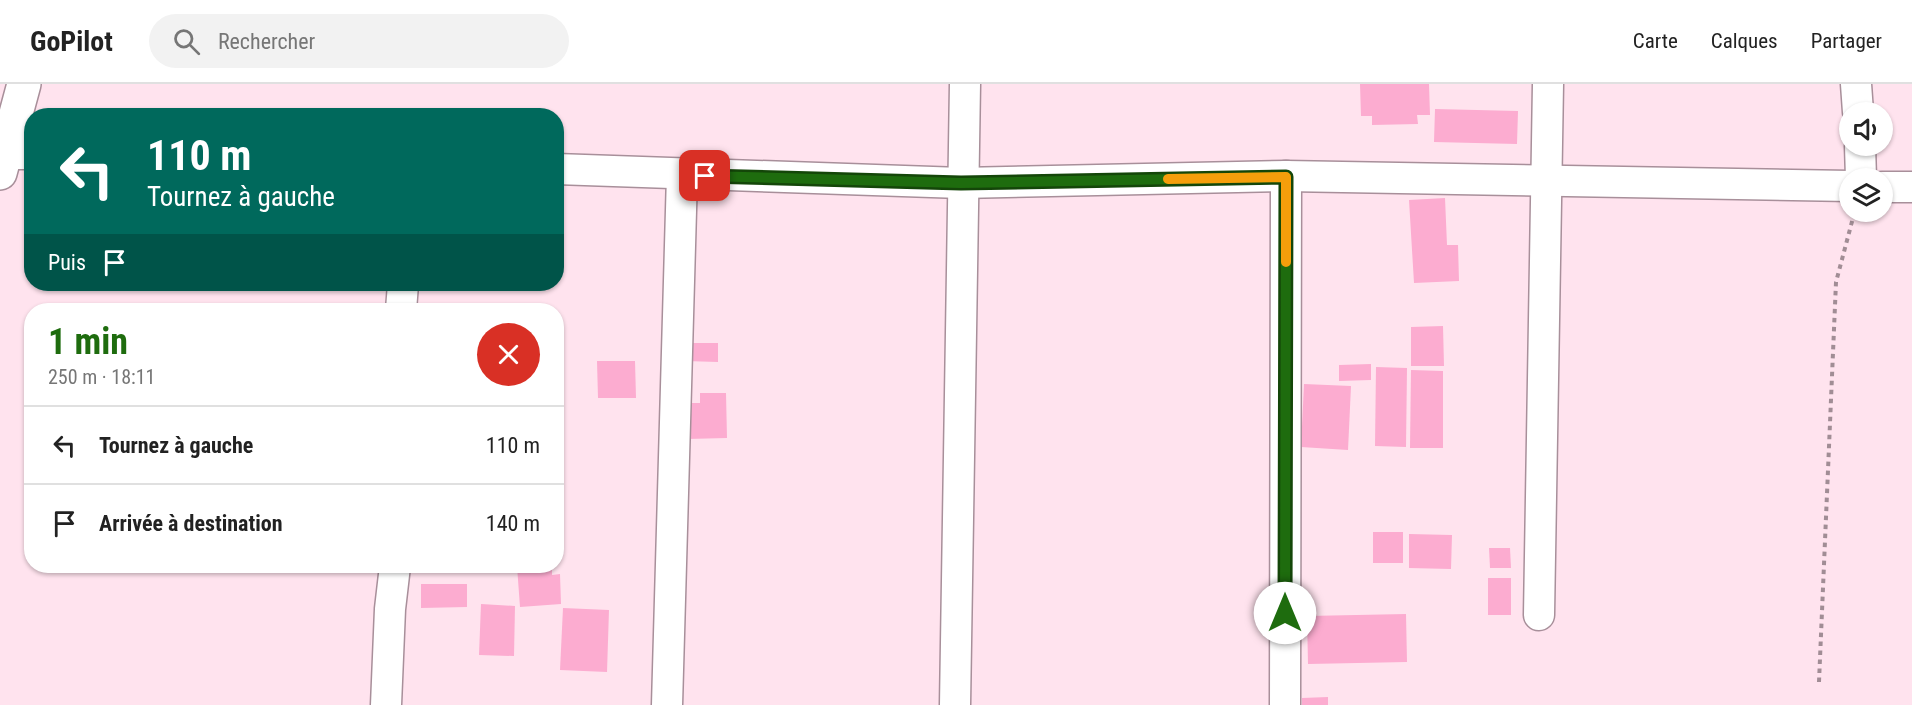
<!DOCTYPE html>
<html lang="fr">
<meta charset="utf-8">
<style>
body{margin:0;font-family:"Roboto Condensed",sans-serif;background:#f2f2f2;color:#222;height:100vh;display:flex;flex-direction:column;font-size:22px;white-space:nowrap}
*{box-sizing:border-box;margin:0}
p{font-size:20px;color:#767676}
.icon{flex:none;width:33px;height:33px;fill:none;stroke:currentColor;stroke-width:2;stroke-linecap:round;stroke-linejoin:round}
.map{position:relative;flex:1;overflow:hidden}
.drawer{position:absolute;left:24px;top:219px;width:540px;height:270px;display:flex;flex-direction:column;background:#fff;border-radius:24px;box-shadow:0 2px 4px #0004}
.drawer>*{flex:none}
.hud{position:absolute;left:24px;top:24px;width:540px;height:183px;border-radius:24px;box-shadow:0 2px 4px #0004;background:#00695c;color:#fff;overflow:hidden}
.buttons{position:absolute;left:1839px;top:18px;display:grid;gap:12px}
.buttons a{display:grid;place-items:center;width:54px;height:54px;border-radius:50%;background:#fff;box-shadow:0 2px 4px #0004;font-size:30px}
.pin{position:absolute;display:grid;place-items:center;width:51px;height:51px;color:#fff;margin:-26px;border-radius:12px;box-shadow:0 3px 9px #0006}
.me{position:absolute;width:66px;margin:-33px;rotate:0deg;stroke-linejoin:round;filter:drop-shadow(0 0 4px #0008)}
.turn{display:flex;align-items:center;gap:21px;height:126px;padding:0 24px;font-size:27px}
.turn .icon{width:78px;height:78px;stroke-width:2.5}
.turn b{display:block;font-size:42px;line-height:51px}
.then{display:flex;align-items:center;height:57px;padding:0 24px;background:#0003;gap:12px;font-size:22px}
.round{display:grid;place-items:center;flex:none;width:63px;height:63px;border-radius:32px;background:#f2f2f2}
.overview{display:flex;align-items:center;justify-content:space-between;height:102px;padding:0 24px}
h1{font-size:36px;font-weight:700;line-height:45px;color:#1e6c0e}
ul{padding:0;list-style:none}
li{display:flex;align-items:center;gap:18px;height:78px;padding:0 24px;border-top:2px solid #e0e0e0}
li div{flex:1}
li b{display:block;font-size:22px}
li em{font-style:normal}
header{display:flex;align-items:center;gap:36px;box-sizing:border-box;height:84px;padding:0 30px;background:#fff;border-bottom:2px solid #e0e0e0}
header strong{font-size:28px}
nav{display:flex;gap:33px;margin-inline-start:auto;font-size:21px}
.search{width:420px;height:54px;background:#f2f2f2;display:flex;align-items:center;gap:15px;box-sizing:border-box;padding:0 21px;border-radius:33px;color:#767676;font-size:22px}
.map>svg:first-child{display:block}
.building{fill:#fcacd0}
.lines{fill:none;stroke-linecap:round;stroke-linejoin:round}
.street-casing{stroke:#a88f9a;stroke-width:33}
.secondary-casing{stroke:#a88f9a;stroke-width:36}
.path{stroke:#a18d95;stroke-width:4;stroke-dasharray:4.5 4.5;stroke-linecap:butt}
.street{stroke:#fff;stroke-width:30}
.secondary{stroke:#fff;stroke-width:33}
.route-casing{stroke:#144609;stroke-width:15}
.route{stroke:#1e6c0e;stroke-width:10}
.slow{stroke:#f59e0b;stroke-width:10}
</style>
<header>
<strong>GoPilot</strong>
<div class="search"><svg class="icon" aria-label="search" viewBox="0 0 24 24"><circle cx="10" cy="10" r="6"/><path d="M15 15l6 6"/></svg>Rechercher</div>
<nav><a>Carte</a><a>Calques</a><a>Partager</a></nav>
</header>
<div class="map">
<svg width="1912" height="621" viewBox="0 0 1912 621">
<rect width="100%" height="100%" fill="#ffe3ee"/>
<!-- building -->
<g class="building">
<path d="M 1360,0 L 1429,0 L 1430,31 L 1417,31 L 1418,40 L 1372,41 L 1372,32 L 1361,32 Z"/>
<path d="M 1435,25 L 1518,27 L 1517,60 L 1434,58 Z"/>
<path d="M 1445,114 L 1447,161 L 1458,161 L 1459,197 L 1414,199 L 1409,116 Z"/>
<path d="M 1443,242 L 1444,282 L 1411,282 L 1411,243 Z"/>
<path d="M 685,259 L 718,259 L 718,278 L 685,277 Z"/>
<path d="M 597,277 L 635,277 L 636,314 L 598,314 Z"/>
<path d="M 1371,280 L 1371,296 L 1339,297 L 1339,281 Z"/>
<path d="M 1376,283 L 1407,284 L 1406,363 L 1375,362 Z"/>
<path d="M 1411,286 L 1443,287 L 1443,364 L 1410,364 Z"/>
<path d="M 1304,300 L 1351,302 L 1348,366 L 1301,363 Z"/>
<path d="M 700,309 L 726,309 L 727,354 L 687,355 L 686,319 L 700,319 Z"/>
<rect x="1373" y="448" width="30" height="31"/>
<path d="M 1409,450 L 1452,451 L 1451,485 L 1409,484 Z"/>
<path d="M 1489,464 L 1510,464 L 1511,484 L 1490,484 Z"/>
<path d="M 517,482 L 552,482 L 552,491 L 560,490 L 561,520 L 520,523 Z"/>
<rect x="1488" y="494" width="23" height="37"/>
<path d="M 421,500 L 467,500 L 467,523 L 421,524 Z"/>
<path d="M 481,520 L 515,522 L 514,572 L 479,571 Z"/>
<path d="M 563,524 L 609,526 L 607,588 L 560,586 Z"/>
<path d="M 1406,530 L 1407,578 L 1308,580 L 1307,532 Z"/>
<path d="M 1328,613 L 1328,621 L 1302,621 L 1302,614 Z"/>
</g>
<g class="lines">
<!-- street casing -->
<g class="street-casing">
<g id="street">
<path d="M 1856,0 L 1858,28"/>
<path d="M 1860,62 L 1861,94"/>
<path d="M 5,70 L 32,70"/>
<path d="M 556,85 L 961,99 L 1286,92 L 1850,102"/>
<path d="M 1882,103 L 1912,103"/>
<path d="M 401,226 L 403,200"/>
<path d="M 1539,531 L 1548,0"/>
<path d="M 386,621 L 390,525 L 395,482"/>
<path d="M 667,621 L 682,91"/>
<path d="M 955,621 L 965,0"/>
<path d="M 1285,621 L 1286,92"/>
</g>
</g>
<!-- secondary casing -->
<g class="secondary-casing">
<path id="secondary" d="M 0,89 L 24,0"/>
</g>
<!-- path -->
<path class="path" d="M 1819,598 L 1836,198 L 1854,130"/>
<!-- street -->
<use href="#street" class="street"/>
<!-- secondary -->
<use href="#secondary" class="secondary"/>
</g>
<g class="lines">
<!-- route casing -->
<g class="route-casing">
<path id="route" d="M 705,92 L 961,99 L 1286,93 L 1285,529"/>
</g>
<!-- route -->
<use href="#route" class="route"/>
<!-- slow -->
<path class="slow" d="M 1168,95 L 1286,93 L 1286,178"/>
</g>
</svg>
<div class="buttons">
<a><svg class="icon" aria-label="sound" viewBox="0 0 24 24"><path d="M4 9h4l5-4v14l-5-4H4zM17 9q2 3 0 6"/></svg></a>
<a><svg class="icon" aria-label="layers" viewBox="0 0 24 24"><path d="M12 4l9 5-9 5-9-5zM3 14l9 5 9-5"/></svg></a>
</div>
<div class="pin" style="left:705px;top:92px;background:#d93025"><svg class="icon" aria-label="arrive" viewBox="0 0 24 24"><path d="M6 21V4h12l-3 4 3 4H6"/></svg></div>
<svg class="me" style="left:1285px;top:529px" viewBox="-20 -20 40 40"><circle r="19" fill="#fff"/><path d="M0-13L10 11 0 6-10 11z" fill="#1e6c0e"/></svg>
<div class="hud">
<div class="turn"><svg class="icon" aria-label="left" viewBox="0 0 24 24"><path d="M17 20v-9H6M10 6l-5 5 5 5"/></svg><div><b>110 m</b>Tournez à gauche</div></div>
<div class="then">Puis<svg class="icon" aria-label="arrive" viewBox="0 0 24 24"><path d="M6 21V4h12l-3 4 3 4H6"/></svg></div>
</div>
<section class="drawer">
<div class="overview"><div><h1>1 min</h1><p>250 m · 18:11</p></div><a class="round" style="background:#d93025;color:#fff"><svg class="icon" aria-label="close" viewBox="0 0 24 24"><path d="M6 6l12 12M18 6L6 18"/></svg></a></div>
<ul>
<li><svg class="icon" aria-label="left" viewBox="0 0 24 24"><path d="M17 20v-9H6M10 6l-5 5 5 5"/></svg><div><b>Tournez à gauche</b></div><em>110 m</em></li>
<li><svg class="icon" aria-label="arrive" viewBox="0 0 24 24"><path d="M6 21V4h12l-3 4 3 4H6"/></svg><div><b>Arrivée à destination</b></div><em>140 m</em></li>
</ul>
</section>
</div>
